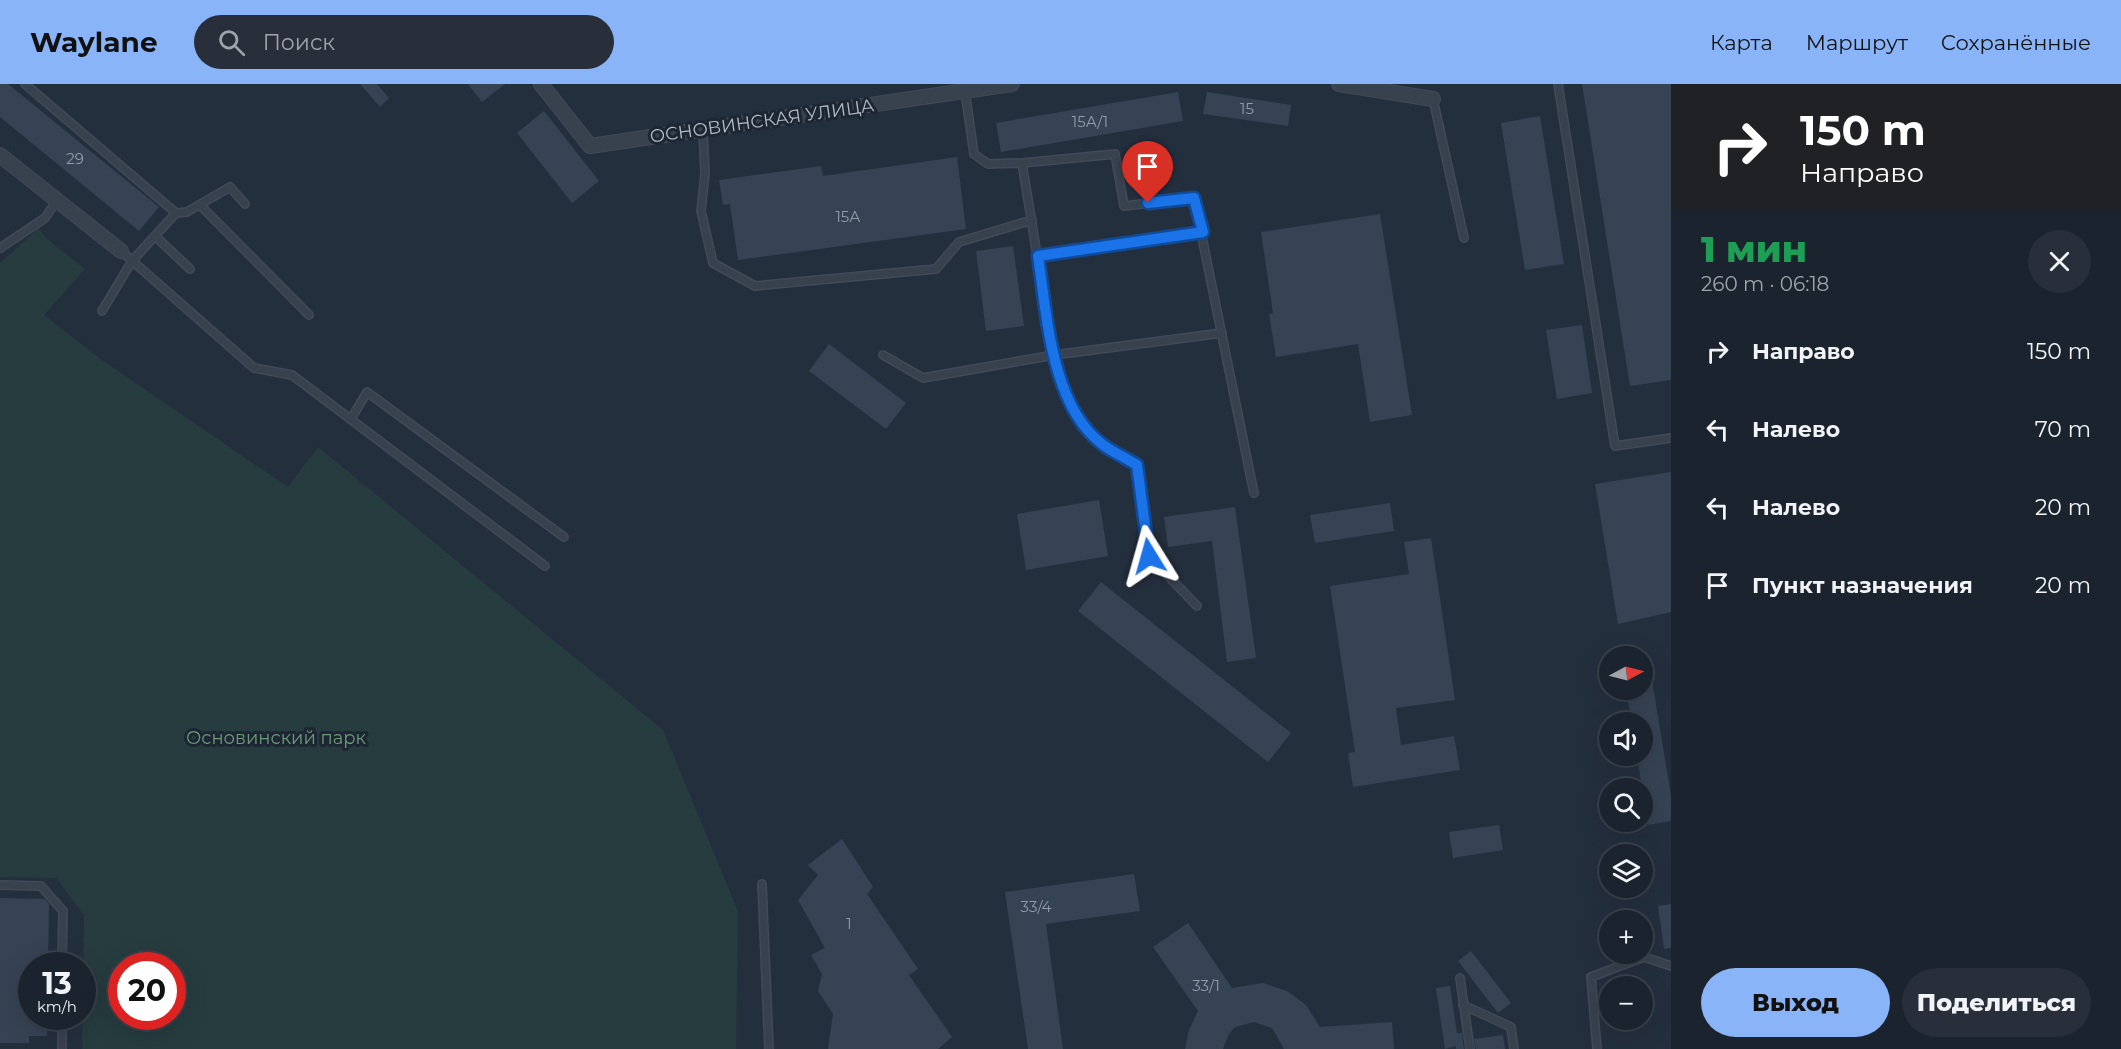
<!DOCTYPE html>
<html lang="ru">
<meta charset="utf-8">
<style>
body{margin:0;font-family:Montserrat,sans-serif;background:#282f3a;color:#f1f3f6;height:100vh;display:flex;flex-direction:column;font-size:22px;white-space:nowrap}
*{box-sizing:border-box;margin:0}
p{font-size:20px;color:#a0a4aa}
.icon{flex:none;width:33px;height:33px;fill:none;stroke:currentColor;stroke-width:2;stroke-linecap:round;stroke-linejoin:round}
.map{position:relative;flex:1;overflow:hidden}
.sheet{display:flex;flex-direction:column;background:#1b232e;width:450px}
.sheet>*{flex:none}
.guide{background:#202124;color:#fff;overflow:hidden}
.needle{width:39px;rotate:83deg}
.buttons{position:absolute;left:1599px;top:562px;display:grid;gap:12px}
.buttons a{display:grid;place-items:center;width:54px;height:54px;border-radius:50%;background:#1b232e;box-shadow:0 6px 24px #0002,0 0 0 2px #39404a;font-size:30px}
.speed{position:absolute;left:18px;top:868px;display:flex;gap:12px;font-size:30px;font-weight:700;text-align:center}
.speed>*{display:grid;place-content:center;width:78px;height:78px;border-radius:50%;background:#1b232e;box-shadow:0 6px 24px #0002,0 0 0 2px #39404a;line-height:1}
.speed small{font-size:15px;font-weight:400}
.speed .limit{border:9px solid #d22;background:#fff;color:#111}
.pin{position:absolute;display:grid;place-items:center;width:51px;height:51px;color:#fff;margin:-62px -26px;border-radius:50% 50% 50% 0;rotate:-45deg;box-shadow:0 0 6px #0007}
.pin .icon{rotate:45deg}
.me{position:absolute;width:66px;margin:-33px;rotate:352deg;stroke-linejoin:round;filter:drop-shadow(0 0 4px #0008)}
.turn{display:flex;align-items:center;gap:21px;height:126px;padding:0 30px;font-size:27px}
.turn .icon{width:78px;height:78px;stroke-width:2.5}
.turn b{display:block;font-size:42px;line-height:51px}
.round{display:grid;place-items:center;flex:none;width:63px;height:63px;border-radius:32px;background:#282f3a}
.headline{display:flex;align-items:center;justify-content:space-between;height:102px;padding:0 30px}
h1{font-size:36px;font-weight:800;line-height:45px;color:#1e9e55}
.cta{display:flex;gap:12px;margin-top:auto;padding:12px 30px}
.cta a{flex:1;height:69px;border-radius:36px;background:#8ab4f8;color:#111;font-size:24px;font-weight:800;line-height:69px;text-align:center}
.cta a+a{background:#282f3a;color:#f1f3f6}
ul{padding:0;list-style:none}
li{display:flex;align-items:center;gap:18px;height:78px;padding:0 30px}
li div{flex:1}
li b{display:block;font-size:22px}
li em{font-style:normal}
header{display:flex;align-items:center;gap:36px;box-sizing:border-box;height:84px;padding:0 30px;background:#8ab4f8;color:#111}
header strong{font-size:28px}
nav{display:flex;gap:33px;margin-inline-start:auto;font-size:21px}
.search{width:420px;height:54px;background:#282f3a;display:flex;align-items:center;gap:15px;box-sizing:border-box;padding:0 21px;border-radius:33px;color:#a0a4aa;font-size:22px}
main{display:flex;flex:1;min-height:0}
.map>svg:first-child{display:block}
.green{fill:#263c3f;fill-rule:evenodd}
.building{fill:#364354}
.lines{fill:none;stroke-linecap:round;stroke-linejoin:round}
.service-casing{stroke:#414a57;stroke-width:10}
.minor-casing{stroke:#414a57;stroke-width:16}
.service{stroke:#38414e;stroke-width:7}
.minor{stroke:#38414e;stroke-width:14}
.route-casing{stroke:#114b97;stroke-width:15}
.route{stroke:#1a73e8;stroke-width:10}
.labels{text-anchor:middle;stroke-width:6;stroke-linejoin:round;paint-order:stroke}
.number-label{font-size:15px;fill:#929caa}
.street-label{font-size:18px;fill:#b4bcc9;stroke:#1d2633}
.park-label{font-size:18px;fill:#6b9a76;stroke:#1d2633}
</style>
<header>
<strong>Waylane</strong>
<div class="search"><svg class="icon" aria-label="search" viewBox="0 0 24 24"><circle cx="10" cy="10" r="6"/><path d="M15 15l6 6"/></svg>Поиск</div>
<nav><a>Карта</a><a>Маршрут</a><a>Сохранённые</a></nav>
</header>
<main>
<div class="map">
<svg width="1671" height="965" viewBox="0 0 1671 965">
<rect width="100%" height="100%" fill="#242f3e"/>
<!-- green -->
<path class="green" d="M 39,144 L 46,154 L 85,185 L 44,231 L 102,276 L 288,403 L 318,363 L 663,646 L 738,827 L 736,965 L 82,965 L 84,831 L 56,794 L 0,793 L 0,179 ZM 122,882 L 172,882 L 172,933 L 122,933 Z"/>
<!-- building -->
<g class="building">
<path d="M 0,0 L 8,0 L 159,123 L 139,147 L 0,33 Z"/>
<path d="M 360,0 L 377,0 L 389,14 L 380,23 Z"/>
<path d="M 468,0 L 505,0 L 482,18 Z"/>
<path d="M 1582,0 L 1671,0 L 1671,296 L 1630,302 Z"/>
<path d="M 1178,8 L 1183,37 L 1001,68 L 996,39 Z"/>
<path d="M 1207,8 L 1291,21 L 1288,42 L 1203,30 Z"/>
<path d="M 544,27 L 599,97 L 572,119 L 517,49 Z"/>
<path d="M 1540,32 L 1564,180 L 1525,186 L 1501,39 Z"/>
<path d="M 957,73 L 966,145 L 738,176 L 730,120 L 723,121 L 719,96 L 821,82 L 823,92 Z"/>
<path d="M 1380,130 L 1412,331 L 1370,338 L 1358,260 L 1276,273 L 1269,230 L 1273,229 L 1261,148 Z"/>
<path d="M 1013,162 L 1024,242 L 986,247 L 976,167 Z"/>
<path d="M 1582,241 L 1592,309 L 1557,315 L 1546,246 Z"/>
<path d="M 829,260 L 906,319 L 886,345 L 809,287 Z"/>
<path d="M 1671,388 L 1671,528 L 1618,540 L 1595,400 Z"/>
<path d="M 1099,416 L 1108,472 L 1026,486 L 1017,430 Z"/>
<path d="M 1390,419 L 1394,447 L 1315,459 L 1310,431 Z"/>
<path d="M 1235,423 L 1256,574 L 1227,578 L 1212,457 L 1168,463 L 1164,433 Z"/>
<path d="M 1431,454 L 1455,616 L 1396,624 L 1401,661 L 1454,652 L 1460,686 L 1353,703 L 1348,669 L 1355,668 L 1330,502 L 1409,490 L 1404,458 Z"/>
<path d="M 1101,498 L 1291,649 L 1268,678 L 1078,527 Z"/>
<path d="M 1649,578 L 1671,712 L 1671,737 L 1648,741 L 1637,672 L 1642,672 L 1642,639 L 1632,639 L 1626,606 L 1642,606 L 1642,579 Z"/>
<path d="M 1499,741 L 1503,766 L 1453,774 L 1449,748 Z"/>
<path d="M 842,755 L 873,803 L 867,810 L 918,885 L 909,891 L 952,953 L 938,965 L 828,965 L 833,930 L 818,907 L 822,890 L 811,871 L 825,864 L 798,816 L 818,791 L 808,781 Z"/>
<path d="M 1134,790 L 1140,827 L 1046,840 L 1063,965 L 1028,965 L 1005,808 Z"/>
<path d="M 0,814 L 45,815 L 49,820 L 48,882 L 32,882 L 32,933 L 47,933 L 47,952 L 29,952 L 29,959 L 0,959 Z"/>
<path d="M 1671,820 L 1671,864 L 1664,865 L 1658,822 Z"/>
<path d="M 1188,839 L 1232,904 L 1263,899 L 1287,907 L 1306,921 L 1320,943 L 1392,938 L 1394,965 L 1284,965 L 1272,944 L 1254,938 L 1235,943 L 1229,950 L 1223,965 L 1185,965 L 1189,946 L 1198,927 L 1153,863 Z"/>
<path d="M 1471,867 L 1511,919 L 1498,929 L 1458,877 Z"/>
<path d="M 1450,902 L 1457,949 L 1462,949 L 1464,965 L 1456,965 L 1456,962 L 1445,965 L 1436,904 Z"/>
<path d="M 1503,951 L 1505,965 L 1476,965 L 1474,955 Z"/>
</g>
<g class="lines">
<!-- service casing -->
<g class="service-casing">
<g id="service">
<path d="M 25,0 L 176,129 L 132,177 L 102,227"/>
<path d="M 1558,0 L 1615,362 L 1671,354"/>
<path d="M 965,7 L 974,70 L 988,80 L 1022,79 L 1055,281 L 1069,320 L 1100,359 L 1137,381 L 1149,472 L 1197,522"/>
<path d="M 1433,15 L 1464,154"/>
<path d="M 703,46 L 705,90 L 701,127 L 713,179 L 755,202 L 936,185 L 959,158 L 1032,136"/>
<path d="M 1022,79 L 1115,70 L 1124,122 L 1194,114 L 1254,409"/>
<path d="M 200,121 L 309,231"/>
<path d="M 176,129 L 187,128 L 230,103 L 245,120"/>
<path d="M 155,152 L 190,185"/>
<path d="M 0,164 L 45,134 L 57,116"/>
<path d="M 121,167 L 254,284 L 292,291 L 545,482"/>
<path d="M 1038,173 L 1203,148"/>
<path d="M 883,271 L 923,294 L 1054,271 L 1222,249"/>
<path d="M 351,335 L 367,308 L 564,453"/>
<path d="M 762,800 L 769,965"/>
<path d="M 0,801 L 41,802 L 63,827 L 62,882"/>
<path d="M 1460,894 L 1470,965"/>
<path d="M 1463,921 L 1511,943 L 1514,965"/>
<path d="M 62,965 L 62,933"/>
<path d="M 1597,965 L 1591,893 L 1644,873 L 1671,882"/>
</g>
</g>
<!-- minor casing -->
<g class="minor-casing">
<g id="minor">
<path d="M 541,0 L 590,62 L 1012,0"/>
<path d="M 1339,0 L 1433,15"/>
<path d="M 0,71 L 121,167"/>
</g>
</g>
<!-- service -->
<use href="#service" class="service"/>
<!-- minor -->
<use href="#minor" class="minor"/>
</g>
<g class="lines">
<!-- route casing -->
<g class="route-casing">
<path id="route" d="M 1148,119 L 1194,114 L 1203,148 L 1038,172 C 1047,231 1051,321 1102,360 C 1112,368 1126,374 1137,381 L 1149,472"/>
</g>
<!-- route -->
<use href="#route" class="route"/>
</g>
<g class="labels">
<!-- number labels -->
<g class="number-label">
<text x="1247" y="30">15</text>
<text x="1090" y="43">15А/1</text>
<text x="75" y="80">29</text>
<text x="848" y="138">15А</text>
<text x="1036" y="828">33/4</text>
<text x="849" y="845">1</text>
<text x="1206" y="907">33/1</text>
</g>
<!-- street labels -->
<g class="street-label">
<text transform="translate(762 37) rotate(-8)" y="6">ОСНОВИНСКАЯ УЛИЦА</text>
</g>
<!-- park labels -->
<g class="park-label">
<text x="276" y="660">Основинский парк</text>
</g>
</g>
</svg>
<div class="buttons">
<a><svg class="needle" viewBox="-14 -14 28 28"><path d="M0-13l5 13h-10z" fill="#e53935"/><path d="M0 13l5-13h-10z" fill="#a0a4aa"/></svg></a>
<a><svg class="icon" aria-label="sound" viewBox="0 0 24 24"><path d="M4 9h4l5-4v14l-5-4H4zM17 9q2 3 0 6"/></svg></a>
<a><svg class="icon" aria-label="search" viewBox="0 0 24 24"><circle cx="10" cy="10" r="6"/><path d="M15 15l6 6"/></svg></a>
<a><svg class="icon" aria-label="layers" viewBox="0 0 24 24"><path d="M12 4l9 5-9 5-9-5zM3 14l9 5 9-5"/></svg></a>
<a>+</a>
<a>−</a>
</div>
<div class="speed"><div>13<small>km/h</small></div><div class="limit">20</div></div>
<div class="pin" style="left:1148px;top:119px;background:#d93025"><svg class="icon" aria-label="arrive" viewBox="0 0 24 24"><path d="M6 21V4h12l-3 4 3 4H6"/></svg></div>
<svg class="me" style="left:1149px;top:472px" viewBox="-20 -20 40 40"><path d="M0-17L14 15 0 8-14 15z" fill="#1a73e8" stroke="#fff" stroke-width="4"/></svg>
</div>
<section class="sheet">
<div class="guide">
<div class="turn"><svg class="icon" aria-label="right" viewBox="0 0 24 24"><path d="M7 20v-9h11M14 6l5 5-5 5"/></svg><div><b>150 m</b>Направо</div></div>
</div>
<div class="headline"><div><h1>1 мин</h1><p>260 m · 06:18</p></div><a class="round"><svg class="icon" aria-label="close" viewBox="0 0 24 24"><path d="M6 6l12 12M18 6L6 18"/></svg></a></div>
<ul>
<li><svg class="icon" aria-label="right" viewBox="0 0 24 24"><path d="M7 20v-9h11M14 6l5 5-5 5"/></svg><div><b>Направо</b></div><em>150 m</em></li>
<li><svg class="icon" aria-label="left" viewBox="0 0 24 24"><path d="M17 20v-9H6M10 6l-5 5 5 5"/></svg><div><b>Налево</b></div><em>70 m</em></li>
<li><svg class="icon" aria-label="left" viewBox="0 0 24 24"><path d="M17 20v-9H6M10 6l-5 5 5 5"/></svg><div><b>Налево</b></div><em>20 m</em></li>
<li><svg class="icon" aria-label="arrive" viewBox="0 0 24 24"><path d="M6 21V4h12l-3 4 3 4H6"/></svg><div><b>Пункт назначения</b></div><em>20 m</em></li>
</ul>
<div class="cta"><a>Выход</a><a>Поделиться</a></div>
</section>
</main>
